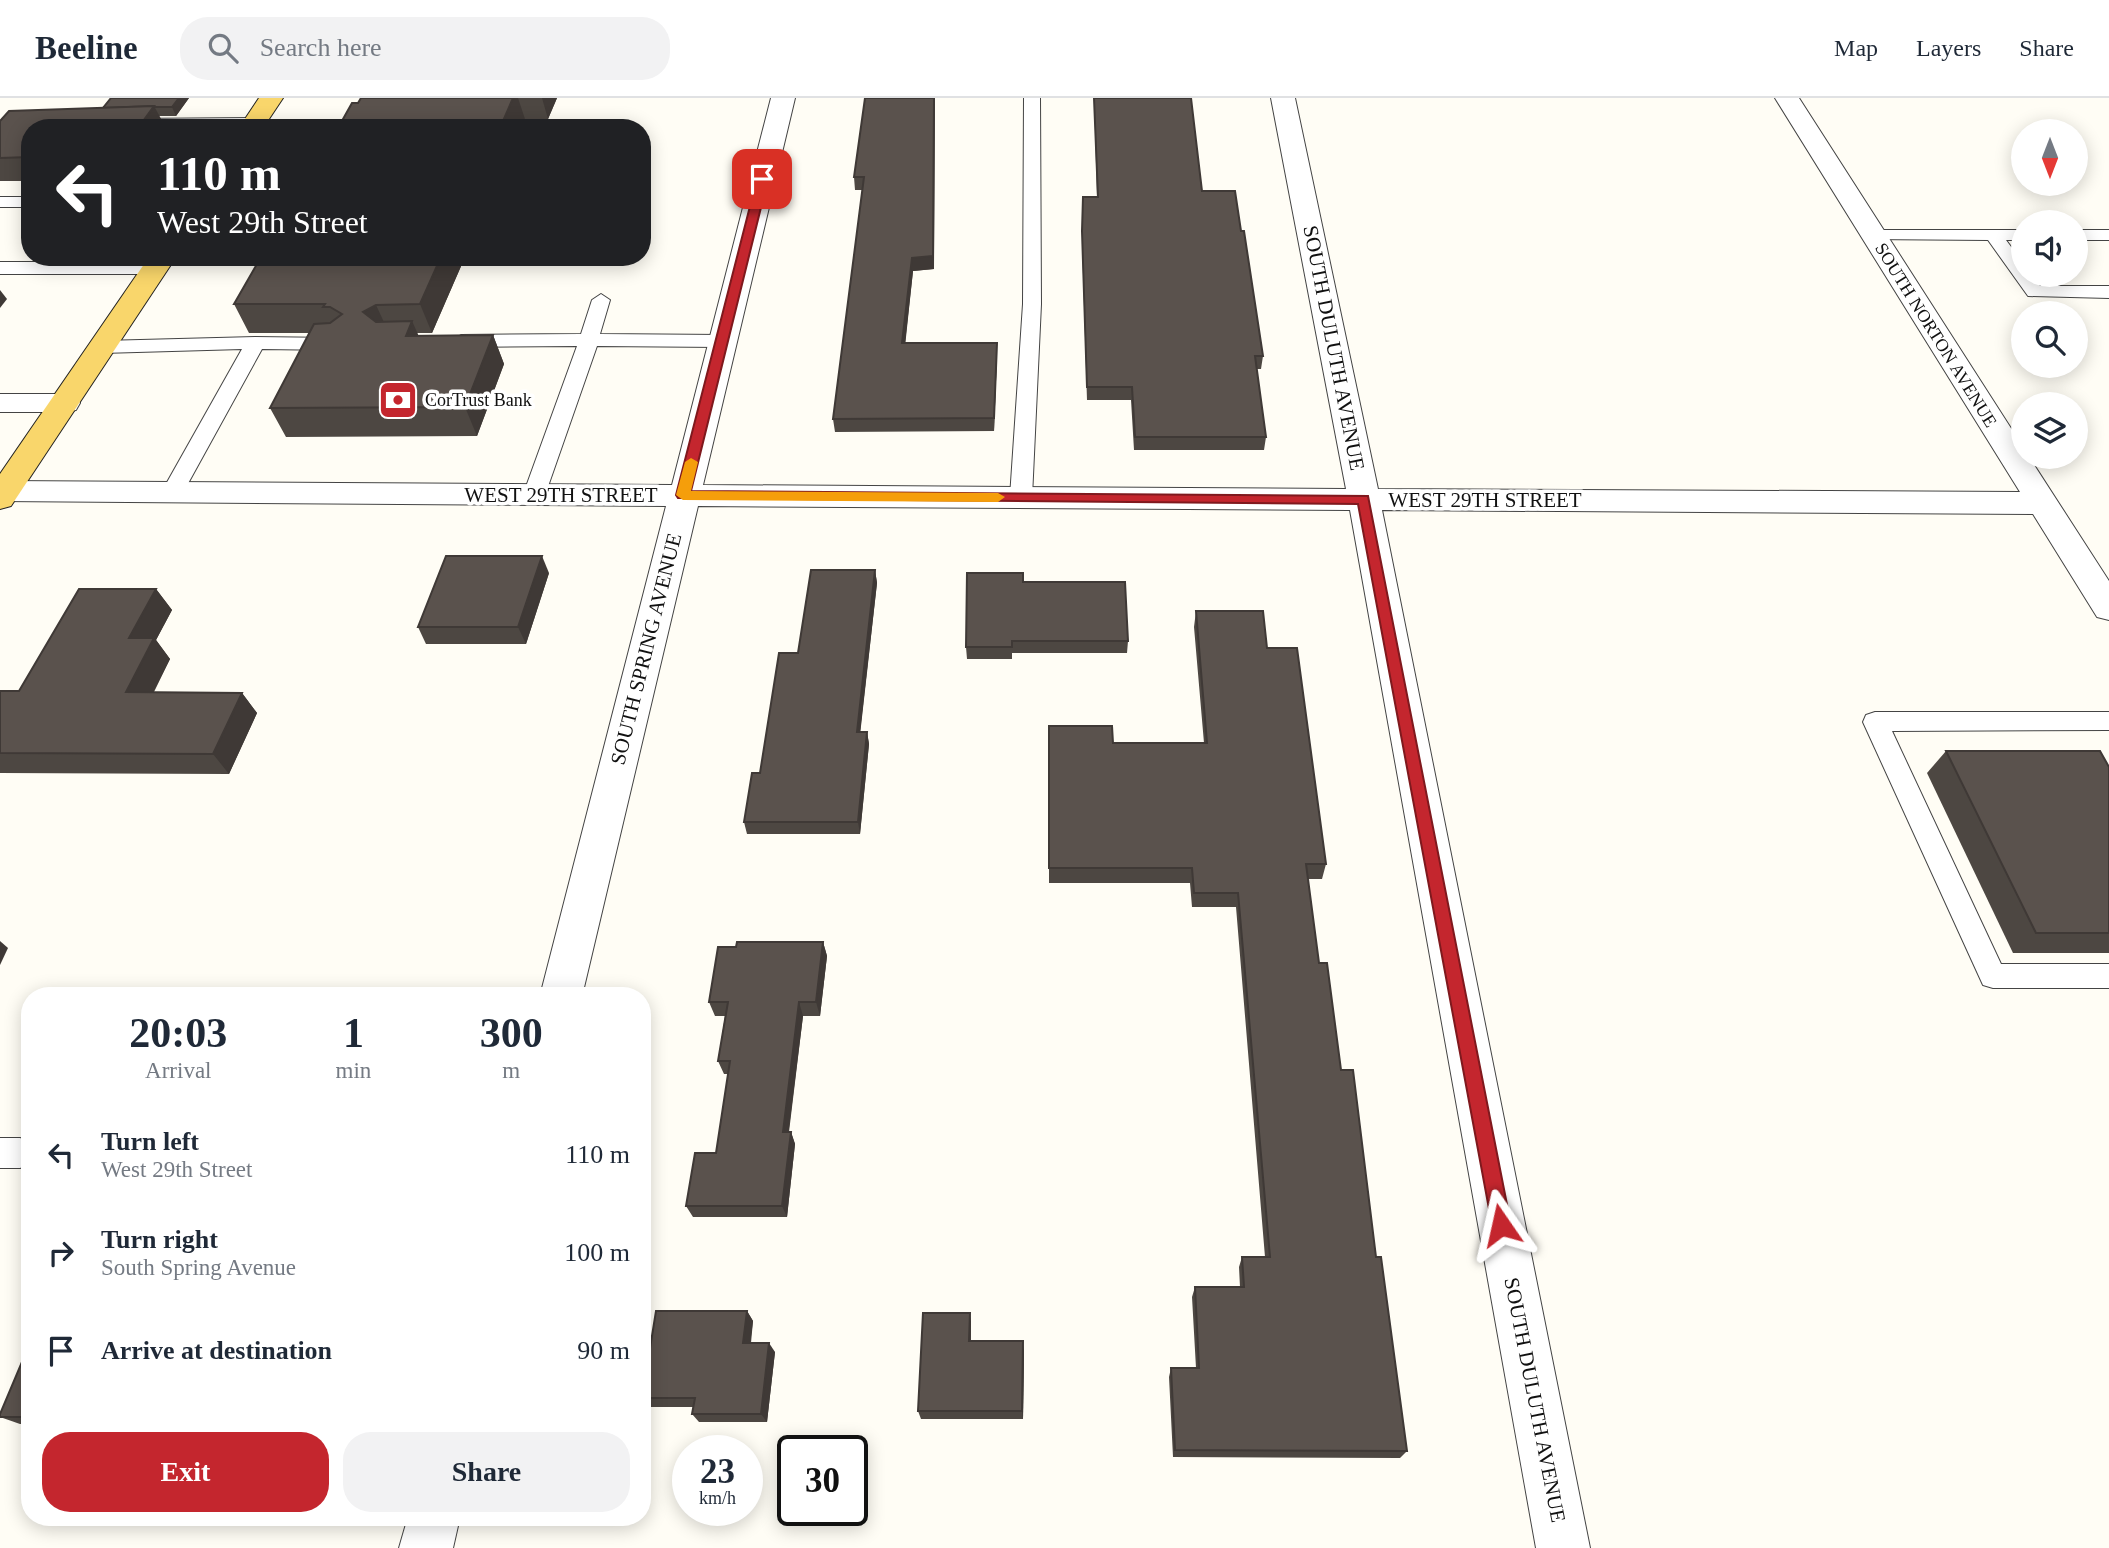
<!DOCTYPE html>
<style>
body{margin:0;font-family:"Times New Roman",serif;background:#f2f2f3;color:#1f2937;height:100vh;display:flex;flex-direction:column;font-size:26px;white-space:nowrap}
*{box-sizing:border-box;margin:0}
p{font-size:23px;color:#747a83}
.icon{flex:none;width:38px;height:38px;fill:none;stroke:currentColor;stroke-width:2;stroke-linecap:round;stroke-linejoin:round}
.map{position:relative;flex:1;overflow:hidden}
.panel{position:absolute;left:21px;top:889px;width:630px;height:539px;display:flex;flex-direction:column;background:#fff;border-radius:28px;box-shadow:0 4px 18px #0003}
.panel>*{flex:none}
.guide{position:absolute;left:21px;top:21px;width:630px;height:147px;border-radius:28px;box-shadow:0 4px 18px #0003;background:#202124;color:#fff;overflow:hidden}
.needle{width:46px;rotate:180deg}
.buttons{position:absolute;left:2011px;top:21px;display:grid;gap:14px}
.buttons a{display:grid;place-items:center;width:77px;height:77px;border-radius:50%;background:#fff;box-shadow:0 4px 18px #0003;font-size:35px}
.speed{position:absolute;left:672px;top:1337px;display:flex;gap:14px;font-size:35px;font-weight:700;text-align:center}
.speed>*{display:grid;place-content:center;width:91px;height:91px;border-radius:50%;background:#fff;box-shadow:0 4px 18px #0003;line-height:1}
.speed small{font-size:18px;font-weight:400}
.speed .limit{border:4px solid #111;border-radius:10px;background:#fff;color:#111}
.pin{position:absolute;display:grid;place-items:center;width:60px;height:60px;color:#fff;margin:-30px;border-radius:14px;box-shadow:0 4px 10px #0006}
.me{position:absolute;width:77px;margin:-38px;rotate:349deg;stroke-linejoin:round;filter:drop-shadow(0 0 5px #0008)}
.turn{display:flex;align-items:center;gap:24px;height:147px;padding:0 21px;font-size:32px}
.turn .icon{width:91px;height:91px;stroke-width:2.5}
.turn b{display:block;font-size:49px;line-height:60px}
.eta{display:flex;justify-content:space-evenly;align-items:center;height:119px;text-align:center}
.eta b{font-size:42px;font-weight:700;line-height:49px}
.button{display:flex;gap:14px;margin-top:auto;padding:14px 21px}
.button a{flex:1;height:80px;border-radius:28px;background:#c4262e;color:#fff;font-size:28px;font-weight:700;line-height:80px;text-align:center}
.button a+a{background:#f2f2f3;color:#1f2937}
ul{padding:0;list-style:none}
li{display:flex;align-items:center;gap:21px;height:98px;padding:0 21px}
li div{flex:1}
li b{display:block;font-size:26px}
li em{font-style:normal}
header{display:flex;align-items:center;gap:42px;box-sizing:border-box;height:98px;padding:0 35px;background:#fff;border-bottom:2px solid #e0e1e3}
header strong{font-size:33px}
nav{display:flex;gap:38px;margin-inline-start:auto;font-size:24px}
.search{width:490px;height:63px;background:#f2f2f3;display:flex;align-items:center;gap:18px;box-sizing:border-box;padding:0 24px;border-radius:28px;color:#747a83;font-size:26px}
.map>svg:first-child{display:block}
.lines{fill:none;stroke-linecap:round;stroke-linejoin:round}
.lane-casing{stroke:#444;stroke-width:2}
.street-casing{stroke:#444;stroke-width:2}
.primary-casing{stroke:#222;stroke-width:2}
.lane{fill:#fff;fill-rule:evenodd}
.street{fill:#fff;fill-rule:evenodd}
.primary{fill:#f9d66b;fill-rule:evenodd}
.wall{fill:#4d4742}
.shaded-wall{fill:#3f3936}
.building{fill:#5a524d;stroke:#3f3936;stroke-width:2}
.route{fill:#c4262e;stroke:#7f191e;stroke-width:2}
.slow{fill:#f59e0b}
.labels{text-anchor:middle;stroke-width:7;stroke-linejoin:round;paint-order:stroke}
.far-street-label{font-size:18px;fill:#111;stroke:#fff}
.far-poi-label{font-size:18px;fill:#111;stroke:#fff;text-anchor:start}
.street-label{font-size:21px;fill:#111;stroke:#fff}
</style>
<header>
<strong>Beeline</strong>
<div class="search"><svg class="icon" aria-label="search" viewBox="0 0 24 24"><circle cx="10" cy="10" r="6"/><path d="M15 15l6 6"/></svg>Search here</div>
<nav><a>Map</a><a>Layers</a><a>Share</a></nav>
</header>
<div class="map">
<svg width="2109" height="1450" viewBox="0 0 2109 1450">
<rect width="100%" height="100%" fill="#fffdf5"/>
<g class="lines">
<!-- lane casing -->
<g class="lane-casing">
<g id="lane">
<path d="M 1024,0 L 1040,0 L 1041,206 L 1032,399 L 1029,404 L 1021,406 L 1013,404 L 1010,399 L 1023,206 Z"/>
<path d="M 254,20 L 260,22 L 262,25 L 260,28 L 125,30 L 122,26 L 130,21 Z"/>
<rect x="0" y="99" width="30" height="10"/>
<path d="M 1873,132 L 2023,132 L 2023,142 L 2006,142 L 2023,165 L 2023,177 L 2032,177 L 2040,188 L 2109,188 L 2109,200 L 2028,198 L 1988,142 L 1867,141 L 1864,137 Z"/>
<rect x="2076" y="132" width="33" height="10"/>
<path d="M 0,164 L 156,164 L 165,170 L 156,176 L 0,176 Z"/>
<path d="M 601,196 L 610,202 L 600,236 L 722,237 L 732,243 L 722,249 L 597,248 L 545,397 L 542,402 L 534,404 L 526,402 L 523,397 L 577,248 L 461,249 L 451,243 L 461,237 L 581,236 L 592,202 Z"/>
<path d="M 255,239 L 337,240 L 347,246 L 337,252 L 262,251 L 180,400 L 172,402 L 164,400 L 161,395 L 242,251 L 102,255 L 92,249 L 102,243 Z"/>
<path d="M 1875,614 L 2109,614 L 2109,632 L 1892,633 L 2001,866 L 2109,866 L 2109,890 L 1993,890 L 1983,887 L 1863,624 L 1866,617 Z"/>
<path d="M 0,1040 L 20,1040 L 30,1044 L 30,1066 L 20,1070 L 0,1070 Z"/>
</g>
</g>
<!-- street casing -->
<g class="street-casing">
<g id="street">
<path d="M 771,0 L 795,0 L 703,387 L 1346,391 L 1271,0 L 1295,0 L 1378,391 L 2020,394 L 1775,0 L 1799,0 L 2023,349 L 2023,359 L 2029,359 L 2109,483 L 2109,522 L 2097,519 L 2033,416 L 1382,412 L 1590,1450 L 1536,1450 L 1350,412 L 698,408 L 582,898 L 540,898 L 666,408 L 0,403 L 0,385 L 4,383 L 672,387 Z"/>
<path d="M 0,296 L 65,296 L 76,298 L 80,305 L 76,312 L 65,314 L 0,314 Z"/>
<path d="M 408,1419 L 460,1419 L 453,1450 L 399,1450 Z"/>
</g>
</g>
<!-- primary casing -->
<g class="primary-casing">
<g id="primary">
<path d="M 259,0 L 283,0 L 263,30 L 239,30 Z"/>
<path d="M 149,159 L 176,159 L 11,408 L 0,411 L 0,376 Z"/>
</g>
</g>
<!-- lane -->
<use href="#lane" class="lane"/>
<!-- street -->
<use href="#street" class="street"/>
<!-- primary -->
<use href="#primary" class="primary"/>
</g>
<!-- wall -->
<g class="wall">
<path d="M 189,0 L 176,18 L 159,18 L 166,30 L 30,30 L 30,83 L 0,83 L 0,23 Z"/>
<path d="M 361,0 L 557,0 L 548,21 L 525,21 Z"/>
<path d="M 865,0 L 934,171 L 913,173 L 905,245 L 997,258 L 994,333 L 835,334 L 833,321 L 863,92 L 855,92 L 854,79 Z"/>
<path d="M 1094,0 L 1191,0 L 1202,93 L 1241,133 L 1263,258 L 1261,271 L 1256,271 L 1266,339 L 1264,352 L 1134,352 L 1131,302 L 1087,302 L 1082,146 L 1083,99 L 1097,99 Z"/>
<path d="M 261,159 L 465,159 L 432,235 L 417,235 L 418,238 L 493,237 L 504,266 L 477,338 L 286,339 L 270,310 L 310,235 L 249,235 L 234,206 Z"/>
<path d="M 875,472 L 877,485 L 860,634 L 867,634 L 869,646 L 860,736 L 747,736 L 744,724 L 798,555 Z"/>
<path d="M 549,475 L 526,546 L 426,546 L 418,529 Z"/>
<path d="M 1024,484 L 1128,543 L 1127,555 L 1012,555 L 1012,561 L 967,561 L 966,549 Z"/>
<path d="M 156,491 L 172,512 L 156,542 L 170,561 L 154,594 L 242,595 L 257,615 L 229,676 L 0,675 L 0,593 L 19,593 Z"/>
<path d="M 1196,513 L 1267,550 L 1326,766 L 1322,781 L 1307,781 L 1319,865 L 1341,972 L 1376,1159 L 1407,1353 L 1400,1360 L 1173,1359 L 1169,1279 L 1171,1270 L 1196,1270 L 1192,1199 L 1195,1189 L 1240,1189 L 1239,1169 L 1242,1159 L 1265,1159 L 1236,809 L 1192,809 L 1190,785 L 1049,785 L 1049,628 L 1113,645 L 1204,645 L 1194,529 Z"/>
<path d="M 1946,653 L 2109,669 L 2109,855 L 2013,855 L 1927,675 Z"/>
<path d="M 823,844 L 827,858 L 820,918 L 803,918 L 789,1034 L 791,1034 L 795,1046 L 787,1119 L 693,1119 L 686,1108 L 716,1055 L 728,976 L 724,976 L 718,963 L 725,918 L 715,918 L 709,904 L 736,849 Z"/>
<path d="M 747,1213 L 753,1223 L 751,1245 L 775,1254 L 767,1324 L 699,1324 L 692,1316 L 693,1309 L 650,1309 L 642,1301 L 642,1295 Z"/>
<path d="M 970,1215 L 971,1224 L 971,1243 L 1024,1252 L 1023,1321 L 921,1321 L 918,1313 Z"/>
<path d="M 30,1245 L 30,1326 L 20,1326 L 0,1319 Z"/>
</g>
<!-- shaded-wall -->
<g class="shaded-wall">
<path d="M 179,0 L 189,0 L 176,18 L 172,9 Z"/>
<path d="M 513,0 L 518,0 L 525,21 L 521,30 L 500,30 Z"/>
<path d="M 542,0 L 557,0 L 548,21 Z"/>
<path d="M 934,0 L 935,0 L 934,171 L 913,173 L 904,258 L 902,245 L 912,160 Z"/>
<path d="M 154,8 L 166,30 L 138,30 Z"/>
<path d="M 441,159 L 465,159 L 432,235 L 420,206 Z"/>
<path d="M 0,192 L 7,201 L 0,210 Z"/>
<path d="M 376,207 L 389,235 L 363,214 Z"/>
<path d="M 412,223 L 425,252 L 406,238 Z"/>
<path d="M 493,237 L 504,266 L 477,338 L 465,309 Z"/>
<path d="M 997,245 L 997,258 L 994,333 L 994,320 Z"/>
<path d="M 542,458 L 549,475 L 526,546 L 518,529 Z"/>
<path d="M 875,472 L 877,485 L 859,646 L 857,634 Z"/>
<path d="M 156,491 L 172,512 L 156,542 L 170,561 L 143,614 L 126,594 L 129,540 Z"/>
<path d="M 242,595 L 257,615 L 229,676 L 213,656 Z"/>
<path d="M 867,634 L 869,646 L 860,736 L 858,724 Z"/>
<path d="M 0,843 L 8,850 L 0,867 Z"/>
<path d="M 823,844 L 827,858 L 820,918 L 816,904 Z"/>
<path d="M 799,904 L 803,918 L 787,1046 L 783,1034 Z"/>
<path d="M 791,1034 L 795,1046 L 787,1119 L 782,1108 Z"/>
<path d="M 747,1213 L 753,1223 L 749,1254 L 743,1245 Z"/>
<path d="M 970,1215 L 971,1224 L 970,1252 L 969,1243 Z"/>
<path d="M 1023,1243 L 1024,1252 L 1023,1321 L 1022,1313 Z"/>
<path d="M 769,1245 L 775,1254 L 767,1324 L 761,1316 Z"/>
</g>
<!-- building -->
<g class="building">
<path d="M 111,0 L 179,0 L 172,9 L 155,9 L 154,8 L 103,10 Z"/>
<path d="M 361,0 L 513,0 L 500,30 L 338,30 L 352,5 L 358,5 Z"/>
<path d="M 865,0 L 934,0 L 933,158 L 912,160 L 902,245 L 997,245 L 994,320 L 833,321 L 864,79 L 854,79 Z"/>
<path d="M 1094,0 L 1191,0 L 1202,93 L 1235,93 L 1241,133 L 1244,133 L 1263,258 L 1255,258 L 1266,339 L 1135,339 L 1132,289 L 1087,289 L 1082,133 L 1083,99 L 1098,99 Z"/>
<path d="M 154,8 L 138,30 L 30,30 L 30,59 L 0,60 L 0,23 L 9,13 Z"/>
<path d="M 261,159 L 441,159 L 420,206 L 376,207 L 363,214 L 376,224 L 412,223 L 406,238 L 493,237 L 465,309 L 270,310 L 314,226 L 330,225 L 342,216 L 330,209 L 323,209 L 325,206 L 234,206 Z"/>
<path d="M 446,458 L 542,458 L 518,529 L 418,529 Z"/>
<path d="M 811,472 L 875,472 L 857,634 L 867,634 L 858,724 L 744,724 L 752,675 L 760,675 L 779,555 L 798,555 Z"/>
<path d="M 967,475 L 1023,475 L 1023,484 L 1125,484 L 1128,543 L 1012,543 L 1012,549 L 966,549 Z"/>
<path d="M 79,491 L 156,491 L 129,540 L 154,540 L 126,594 L 242,595 L 213,656 L 0,655 L 0,593 L 19,593 Z"/>
<path d="M 1196,513 L 1263,513 L 1267,550 L 1297,550 L 1326,766 L 1306,766 L 1319,865 L 1327,865 L 1341,972 L 1353,972 L 1376,1159 L 1381,1159 L 1407,1353 L 1175,1352 L 1171,1270 L 1199,1270 L 1195,1189 L 1244,1189 L 1242,1159 L 1270,1159 L 1238,795 L 1194,795 L 1192,770 L 1049,770 L 1049,628 L 1112,628 L 1113,645 L 1207,645 Z"/>
<path d="M 1946,653 L 2100,653 L 2109,669 L 2109,835 L 2036,835 Z"/>
<path d="M 737,844 L 823,844 L 816,904 L 799,904 L 783,1034 L 791,1034 L 782,1108 L 686,1108 L 695,1055 L 716,1055 L 730,963 L 718,963 L 728,904 L 709,904 L 718,849 L 736,849 Z"/>
<path d="M 656,1213 L 747,1213 L 743,1245 L 769,1245 L 761,1316 L 692,1316 L 695,1300 L 642,1300 Z"/>
<path d="M 923,1215 L 970,1215 L 969,1243 L 1023,1243 L 1022,1313 L 918,1313 Z"/>
<path d="M 30,1245 L 30,1319 L 0,1319 L 0,1316 Z"/>
</g>
<!-- route -->
<path class="route" d="M 762,78 L 768,81 L 691,393 L 1368,398 L 1511,1127 L 1508,1134 L 1501,1137 L 1494,1134 L 1492,1127 L 1358,406 L 678,400 L 676,397 L 757,81 Z"/>
<!-- slow -->
<path class="slow" d="M 691,360 L 698,364 L 691,393 L 998,395 L 1005,399 L 998,404 L 683,402 L 676,397 L 685,364 Z"/>
<!-- icons -->
<defs>
<g id="bank-square" transform="scale(2.0125)"><rect x="-9" y="-9" width="18" height="18" rx="4" fill="#c4262e" stroke="#fff"/><path d="M-6-4H6V4H-6ZM0-2.3a2.3 2.3 0 1 0 0 4.6a2.3 2.3 0 1 0 0-4.6Z" fill="#fff"/></g>
</defs>
<g fill-rule="evenodd">
<use href="#bank-square" x="398" y="302"/>
</g>
<g class="labels">
<!-- far-street labels -->
<g class="far-street-label">
<text transform="translate(1936 237) rotate(58)" y="6">SOUTH NORTON AVENUE</text>
</g>
<!-- far-poi labels -->
<g class="far-poi-label">
<text x="425" y="308">CorTrust Bank</text>
</g>
<!-- street labels -->
<g class="street-label">
<text transform="translate(1334 250) rotate(79)" y="7">SOUTH DULUTH AVENUE</text>
<text x="561" y="404">WEST 29TH STREET</text>
<text x="1485" y="409">WEST 29TH STREET</text>
<text transform="translate(646 551) rotate(-76)" y="7">SOUTH SPRING AVENUE</text>
<text transform="translate(1535 1302) rotate(79)" y="7">SOUTH DULUTH AVENUE</text>
</g>
</g>
</svg>
<div class="buttons">
<a><svg class="needle" viewBox="-14 -14 28 28"><path d="M0-13l5 13h-10z" fill="#e53935"/><path d="M0 13l5-13h-10z" fill="#747a83"/></svg></a>
<a><svg class="icon" aria-label="sound" viewBox="0 0 24 24"><path d="M4 9h4l5-4v14l-5-4H4zM17 9q2 3 0 6"/></svg></a>
<a><svg class="icon" aria-label="search" viewBox="0 0 24 24"><circle cx="10" cy="10" r="6"/><path d="M15 15l6 6"/></svg></a>
<a><svg class="icon" aria-label="layers" viewBox="0 0 24 24"><path d="M12 4l9 5-9 5-9-5zM3 14l9 5 9-5"/></svg></a>
</div>
<div class="speed"><div>23<small>km/h</small></div><div class="limit">30</div></div>
<div class="pin" style="left:762px;top:81px;background:#d93025"><svg class="icon" aria-label="arrive" viewBox="0 0 24 24"><path d="M6 21V4h12l-3 4 3 4H6"/></svg></div>
<svg class="me" style="left:1501px;top:1127px" viewBox="-20 -20 40 40"><path d="M0-17L14 15 0 8-14 15z" fill="#c4262e" stroke="#fff" stroke-width="4"/></svg>
<div class="guide">
<div class="turn"><svg class="icon" aria-label="left" viewBox="0 0 24 24"><path d="M17 20v-9H6M10 6l-5 5 5 5"/></svg><div><b>110 m</b>West 29th Street</div></div>
</div>
<section class="panel">
<div class="eta">
<div><b>20:03</b><p>Arrival</p></div>
<div><b>1</b><p>min</p></div>
<div><b>300</b><p>m</p></div>
</div>
<ul>
<li><svg class="icon" aria-label="left" viewBox="0 0 24 24"><path d="M17 20v-9H6M10 6l-5 5 5 5"/></svg><div><b>Turn left</b><p>West 29th Street</p></div><em>110 m</em></li>
<li><svg class="icon" aria-label="right" viewBox="0 0 24 24"><path d="M7 20v-9h11M14 6l5 5-5 5"/></svg><div><b>Turn right</b><p>South Spring Avenue</p></div><em>100 m</em></li>
<li><svg class="icon" aria-label="arrive" viewBox="0 0 24 24"><path d="M6 21V4h12l-3 4 3 4H6"/></svg><div><b>Arrive at destination</b></div><em>90 m</em></li>
</ul>
<div class="button"><a>Exit</a><a>Share</a></div>
</section>
</div>
